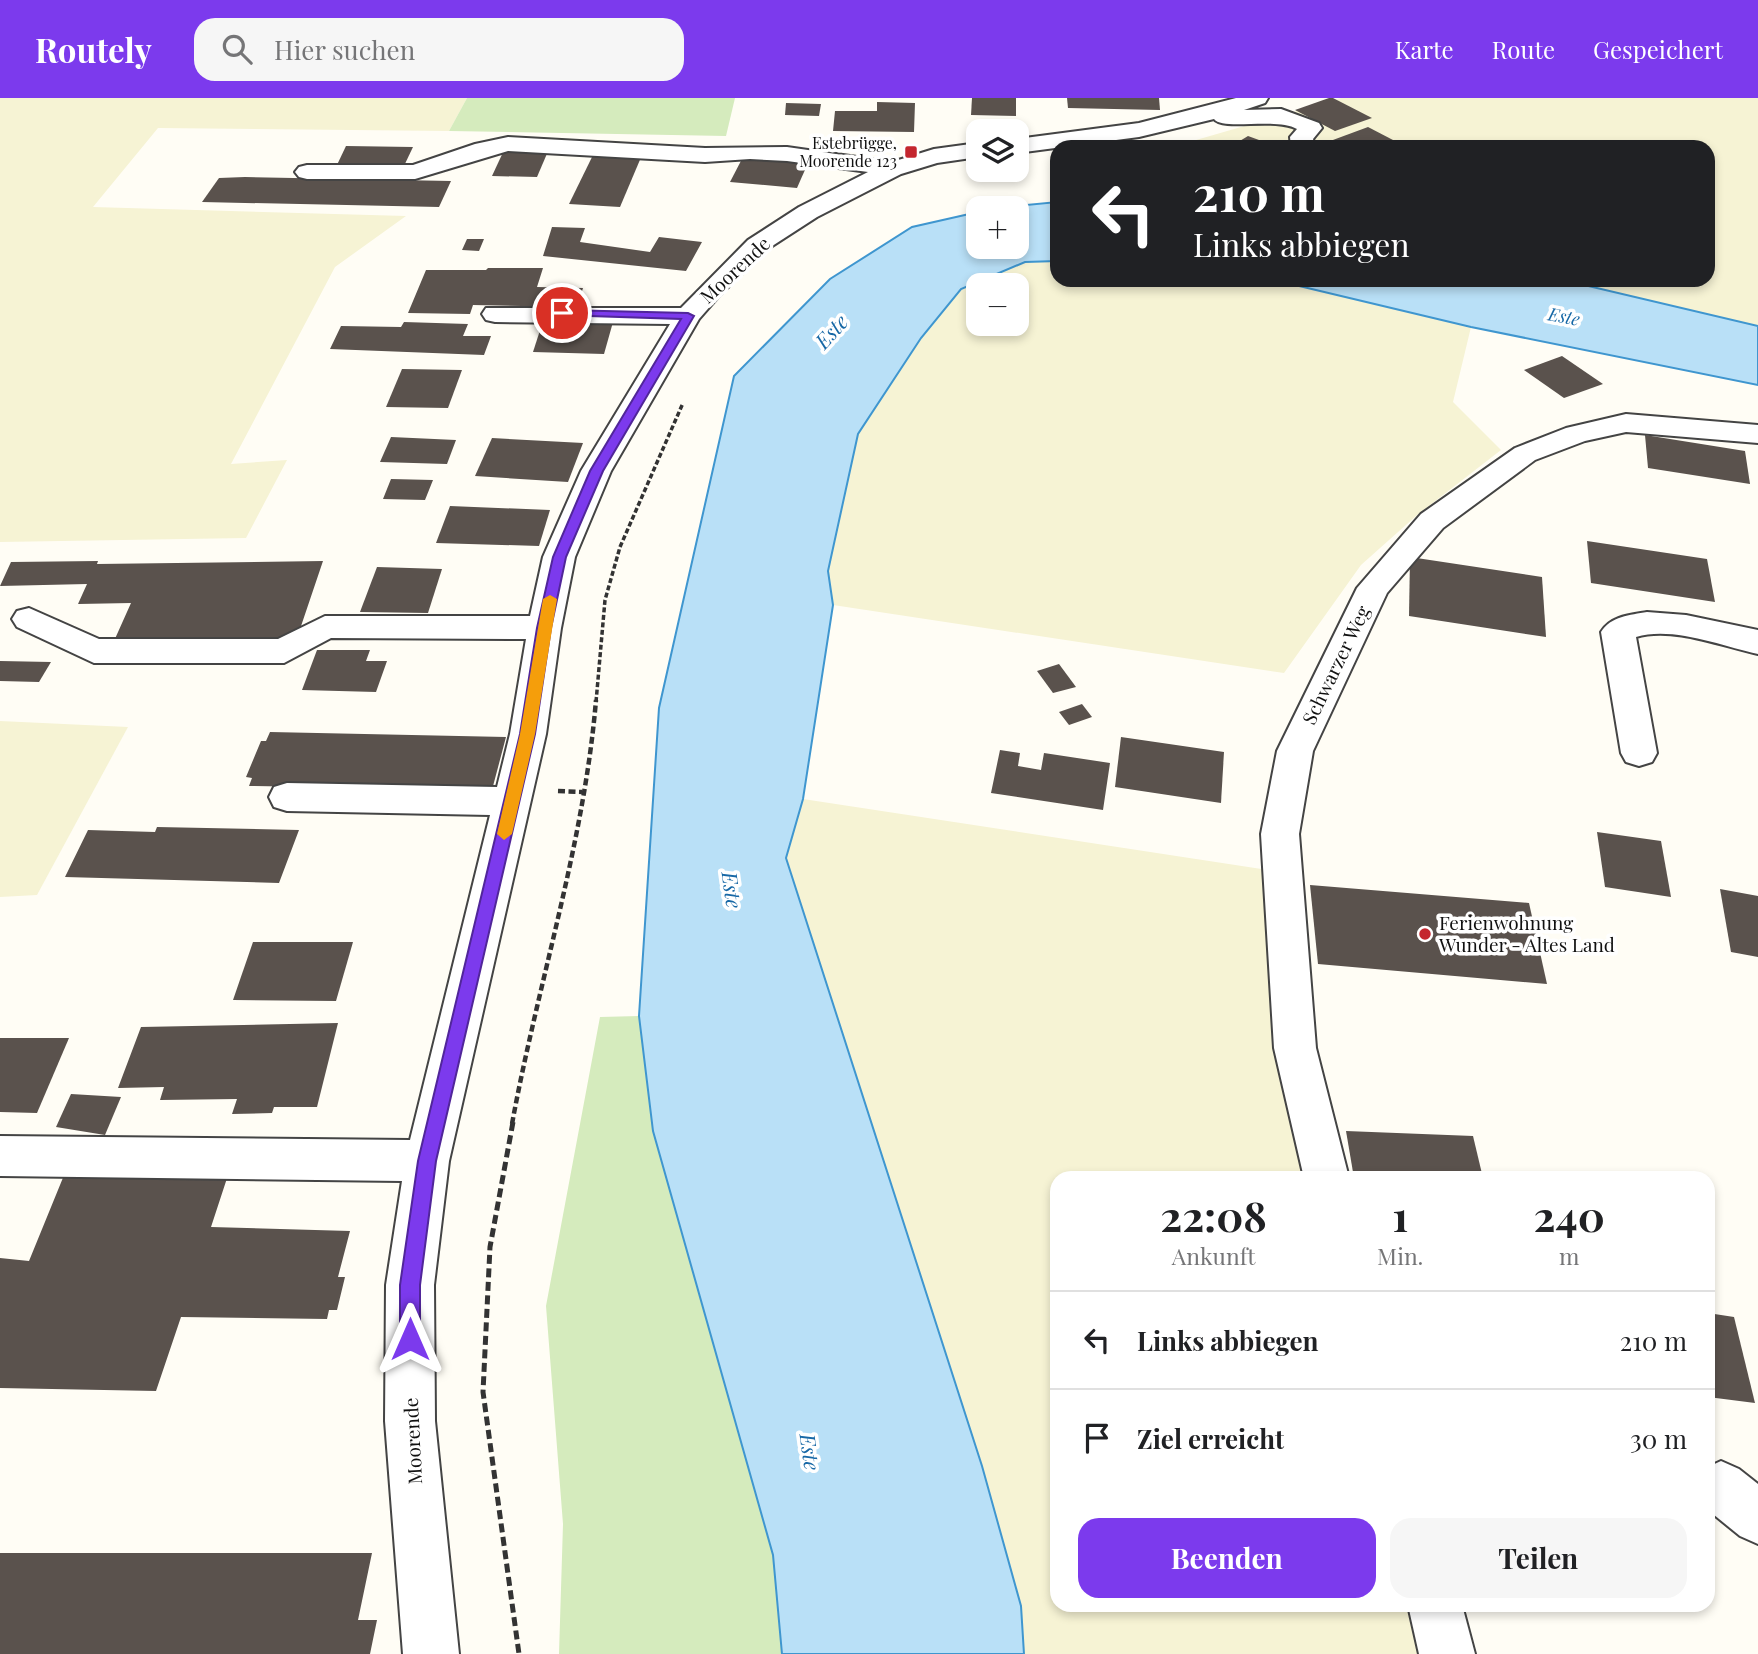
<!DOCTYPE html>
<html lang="de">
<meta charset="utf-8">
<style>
body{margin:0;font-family:"Playfair Display",serif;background:#f6f6f6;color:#202124;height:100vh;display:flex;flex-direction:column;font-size:26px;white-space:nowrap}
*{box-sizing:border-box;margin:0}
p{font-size:23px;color:#757577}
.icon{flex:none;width:38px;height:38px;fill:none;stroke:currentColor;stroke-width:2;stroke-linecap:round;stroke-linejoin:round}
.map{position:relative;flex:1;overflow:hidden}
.drawer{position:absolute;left:1050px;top:1073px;width:665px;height:441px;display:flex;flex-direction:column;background:#fff;border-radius:21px;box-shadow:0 4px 10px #0003}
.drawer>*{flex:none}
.hud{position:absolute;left:1050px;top:42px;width:665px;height:147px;border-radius:21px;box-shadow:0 4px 10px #0003;background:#202124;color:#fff;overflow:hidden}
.controls{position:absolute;left:966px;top:21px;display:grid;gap:14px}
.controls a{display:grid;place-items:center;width:63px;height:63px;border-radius:14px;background:#fff;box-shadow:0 4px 10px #0003;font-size:35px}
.pin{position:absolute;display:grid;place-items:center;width:60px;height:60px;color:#fff;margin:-30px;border:4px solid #fff;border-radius:50%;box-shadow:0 2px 7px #0007}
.me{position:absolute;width:77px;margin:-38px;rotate:0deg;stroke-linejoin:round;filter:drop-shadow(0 0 5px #0008)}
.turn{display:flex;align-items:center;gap:24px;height:147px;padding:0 28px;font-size:32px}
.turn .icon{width:91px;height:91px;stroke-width:2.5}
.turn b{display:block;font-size:49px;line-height:60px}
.eta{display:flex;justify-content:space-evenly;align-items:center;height:119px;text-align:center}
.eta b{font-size:42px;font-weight:700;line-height:49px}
.primary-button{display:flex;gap:14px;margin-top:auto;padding:14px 28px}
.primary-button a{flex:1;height:80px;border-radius:21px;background:#7c3aed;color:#fff;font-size:28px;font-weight:700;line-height:80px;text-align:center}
.primary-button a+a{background:#f6f6f6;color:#202124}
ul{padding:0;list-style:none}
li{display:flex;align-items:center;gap:21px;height:98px;padding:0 28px;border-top:2px solid #e0e0e0}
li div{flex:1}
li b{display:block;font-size:26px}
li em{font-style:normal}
header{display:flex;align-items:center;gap:42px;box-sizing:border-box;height:98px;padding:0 35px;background:#7c3aed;color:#fff}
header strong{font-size:33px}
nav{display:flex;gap:38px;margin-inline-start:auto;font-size:24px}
.search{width:490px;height:63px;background:#f6f6f6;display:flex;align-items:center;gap:18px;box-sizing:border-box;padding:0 24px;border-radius:21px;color:#757577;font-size:26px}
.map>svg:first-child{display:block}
.farmland{fill:#f6f3d4;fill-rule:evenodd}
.green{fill:#d5ebbd}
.water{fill:#b9e0f7;stroke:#3f96cf;stroke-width:2}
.building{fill:#5a524d}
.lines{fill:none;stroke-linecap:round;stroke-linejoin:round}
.minor-casing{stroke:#444;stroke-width:4}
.path-far2{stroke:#333;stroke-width:3.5;stroke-dasharray:5 2.5;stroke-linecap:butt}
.path-far1{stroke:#333;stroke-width:4.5;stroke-dasharray:7 3.5;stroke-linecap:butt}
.path{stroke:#333;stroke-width:5;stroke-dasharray:9 4.5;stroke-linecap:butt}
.minor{fill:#fff;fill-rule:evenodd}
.route{fill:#7c3aed;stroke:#51269a;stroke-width:2}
.slow{fill:#f59e0b}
.poi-dot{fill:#c4262e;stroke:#fff;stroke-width:2.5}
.labels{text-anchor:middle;stroke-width:7;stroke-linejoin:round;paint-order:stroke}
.far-poi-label{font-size:16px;fill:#111;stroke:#fff;text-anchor:end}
.far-water-label{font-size:18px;font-style:italic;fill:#1768a6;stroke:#fff}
.street-label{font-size:19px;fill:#111;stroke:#fff}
.poi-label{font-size:19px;fill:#111;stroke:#fff;text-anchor:start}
.water-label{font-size:21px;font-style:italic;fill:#1768a6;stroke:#fff}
</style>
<header>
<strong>Routely</strong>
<div class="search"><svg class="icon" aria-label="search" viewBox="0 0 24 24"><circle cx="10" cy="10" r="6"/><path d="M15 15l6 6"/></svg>Hier suchen</div>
<nav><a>Karte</a><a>Route</a><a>Gespeichert</a></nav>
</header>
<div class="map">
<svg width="1758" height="1556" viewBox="0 0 1758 1556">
<rect width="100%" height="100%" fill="#fffdf5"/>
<!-- farmland -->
<g class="farmland">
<path d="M 0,0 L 467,0 L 449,33 L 158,30 L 93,109 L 406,118 L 335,169 L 231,366 L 287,362 L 246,440 L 0,444 Z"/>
<path d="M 1341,0 L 1758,0 L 1758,228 L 1563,182 L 1708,182 L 1708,49 L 1172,49 Z"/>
<path d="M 1057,163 L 1057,182 L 1274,182 L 1471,229 L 1453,304 L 1501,352 L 1416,418 L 1361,467 L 1284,575 L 833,507 L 828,473 L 858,336 L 921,240 L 961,190 L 1025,164 ZM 978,187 L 1017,187 L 1017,226 L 978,226 Z"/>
<path d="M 0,623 L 128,629 L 37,797 L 0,799 Z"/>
<path d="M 803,701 L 1268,772 L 1307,1080 L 1057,1080 L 1057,1507 L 1406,1507 L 1418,1556 L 1024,1556 L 1021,1508 L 982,1368 L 786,760 Z"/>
</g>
<!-- green -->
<g class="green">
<path d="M 467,0 L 735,0 L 726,38 L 449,33 Z"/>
<path d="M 639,918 L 653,1033 L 773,1457 L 782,1556 L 559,1556 L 563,1426 L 546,1208 L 600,919 Z"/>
</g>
<!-- water -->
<g class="water">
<path d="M 1057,104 L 1057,163 L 1025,164 L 961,191 L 921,240 L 858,336 L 828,473 L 833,507 L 803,701 L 786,760 L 982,1368 L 1021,1508 L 1024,1556 L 782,1556 L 773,1457 L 653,1033 L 639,918 L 659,610 L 734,278 L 830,181 L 912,129 L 978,114 L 978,149 L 1017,149 L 1017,110 L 995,110 Z"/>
<path d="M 1274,182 L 1563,182 L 1758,228 L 1758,287 L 1471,229 Z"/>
</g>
<!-- building -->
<g class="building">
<path d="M 972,0 L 1016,0 L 1016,18 L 971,17 Z"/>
<path d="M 1067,0 L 1159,0 L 1160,12 L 1068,10 Z"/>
<path d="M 1329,0 L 1333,0 L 1372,20 L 1335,33 L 1295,12 Z"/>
<path d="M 877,4 L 915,5 L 914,34 L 833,33 L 835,13 L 877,13 Z"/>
<path d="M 786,5 L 821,6 L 819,18 L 785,17 Z"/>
<path d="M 1368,29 L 1393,42 L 1374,49 L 1314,49 Z"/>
<path d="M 1248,38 L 1278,49 L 1230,49 Z"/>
<path d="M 346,48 L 413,49 L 403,70 L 336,69 Z"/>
<path d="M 505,50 L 549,51 L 537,79 L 492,78 Z"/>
<path d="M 594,55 L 642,57 L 620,109 L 569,106 Z"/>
<path d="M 743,59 L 808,65 L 797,90 L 730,84 Z"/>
<path d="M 219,80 L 245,79 L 451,83 L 439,109 L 202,104 Z"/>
<path d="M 552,129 L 585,130 L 580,144 L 650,154 L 659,139 L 702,144 L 686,173 L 543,158 Z"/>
<path d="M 467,141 L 484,141 L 479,153 L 462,152 Z"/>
<path d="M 488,170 L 543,170 L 537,189 L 583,190 L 577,209 L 473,207 L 470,216 L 408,215 L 426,172 L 486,172 Z"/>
<path d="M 543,223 L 613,224 L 604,256 L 533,254 Z"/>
<path d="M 404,224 L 468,226 L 463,238 L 491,238 L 484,257 L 330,251 L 341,228 L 401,229 Z"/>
<path d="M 1562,258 L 1603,286 L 1564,300 L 1524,272 Z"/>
<path d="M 402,271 L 462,272 L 448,310 L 386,309 Z"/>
<path d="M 1645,337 L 1745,353 L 1750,386 L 1648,370 Z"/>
<path d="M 391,339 L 456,342 L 447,366 L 380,364 Z"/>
<path d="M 492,340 L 583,345 L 568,384 L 475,378 Z"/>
<path d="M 391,381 L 433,382 L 425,402 L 383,401 Z"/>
<path d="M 450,408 L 550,412 L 539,448 L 436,445 Z"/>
<path d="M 1587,443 L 1707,461 L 1715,504 L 1591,485 Z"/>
<path d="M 1410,459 L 1542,479 L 1546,539 L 1409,518 Z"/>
<path d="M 98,463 L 97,466 L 323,463 L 297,540 L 114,543 L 131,505 L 78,506 L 87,486 L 0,488 L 11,464 Z"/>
<path d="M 377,469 L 442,471 L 428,515 L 360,514 Z"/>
<path d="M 317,552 L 370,552 L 366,563 L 387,563 L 376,594 L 302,592 Z"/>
<path d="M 0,563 L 51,564 L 39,584 L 0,583 Z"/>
<path d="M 1059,566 L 1076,589 L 1053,595 L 1037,573 Z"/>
<path d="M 1082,606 L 1092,619 L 1069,627 L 1059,614 Z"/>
<path d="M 270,634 L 506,639 L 492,692 L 249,688 L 252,680 L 246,679 L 261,643 L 266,643 Z"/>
<path d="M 1121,639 L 1224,654 L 1221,705 L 1115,689 Z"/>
<path d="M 1000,652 L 1020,655 L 1018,668 L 1041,672 L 1044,655 L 1110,665 L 1103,712 L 991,695 Z"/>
<path d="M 157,729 L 299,732 L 279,785 L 65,779 L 88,732 L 155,734 Z"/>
<path d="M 1597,734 L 1661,743 L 1671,799 L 1605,789 Z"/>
<path d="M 1310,787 L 1529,805 L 1547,886 L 1318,866 Z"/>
<path d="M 1720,791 L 1758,798 L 1758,859 L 1731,854 Z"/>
<path d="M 253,844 L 353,844 L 336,903 L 233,902 Z"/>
<path d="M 338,925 L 317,1009 L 274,1009 L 272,1015 L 232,1016 L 237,1001 L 160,1002 L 164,989 L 118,990 L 141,929 Z"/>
<path d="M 0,940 L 69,940 L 37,1015 L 0,1014 Z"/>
<path d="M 71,996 L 121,999 L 105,1037 L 56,1029 Z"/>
<path d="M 1346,1033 L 1473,1038 L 1483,1080 L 1354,1080 Z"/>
<path d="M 69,1065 L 231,1068 L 211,1129 L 350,1133 L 338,1179 L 345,1179 L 337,1212 L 329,1212 L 327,1221 L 181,1219 L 156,1293 L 0,1290 L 0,1160 L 29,1163 Z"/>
<path d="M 1708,1215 L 1734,1219 L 1755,1305 L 1708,1299 Z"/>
<path d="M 0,1455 L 372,1455 L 358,1522 L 377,1522 L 370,1556 L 0,1556 Z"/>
</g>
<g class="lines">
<!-- minor casing -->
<g class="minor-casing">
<g id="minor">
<path d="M 1236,0 L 1268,0 L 1265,5 L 1244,12 L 1281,11 L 1319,25 L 1322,30 L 1313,41 L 1315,49 L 1291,49 L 1290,39 L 1297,31 C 1275,19 1223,33 1214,21 L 1139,39 L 1017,55 L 1017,41 L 1139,25 Z"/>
<path d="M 508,39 L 705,50 L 787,49 L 892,64 L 934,51 L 978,45 L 978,59 L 937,65 L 901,76 L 817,119 L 766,152 L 720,197 L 699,221 L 611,373 L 575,459 L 561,530 L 546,636 L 449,1063 L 434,1187 L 435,1323 L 459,1556 L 403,1556 L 385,1323 L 386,1187 L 402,1083 L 0,1078 L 0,1038 L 410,1042 L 490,717 L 287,713 L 274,709 L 269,699 L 274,689 L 287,685 L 497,689 L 510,636 L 526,541 L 331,540 L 284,565 L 94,565 L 17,529 L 12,521 L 17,513 L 29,510 L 99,541 L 278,541 L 325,518 L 530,518 L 543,459 L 581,373 L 670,226 L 495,224 L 486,222 L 482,216 L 486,210 L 681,210 L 748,142 L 799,109 L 868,74 L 787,63 L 750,61 L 705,64 L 508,53 L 415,81 L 307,81 L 299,79 L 295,74 L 299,69 L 307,67 L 413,67 L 475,46 Z"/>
<path d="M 1626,316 L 1758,327 L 1758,345 L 1626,334 L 1585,343 L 1535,362 L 1443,430 L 1387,495 L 1313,653 L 1299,736 L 1316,950 L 1349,1080 L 1304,1080 L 1274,950 L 1261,736 L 1277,653 L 1357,490 L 1421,416 L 1515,350 L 1566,330 Z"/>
<path d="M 1647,514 L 1686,517 L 1758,532 L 1758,556 C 1721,548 1673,528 1636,539 L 1657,655 L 1652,664 L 1639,668 L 1626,664 L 1621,655 L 1601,534 C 1611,518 1630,517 1647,514 Z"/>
<path d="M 1721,1363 L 1739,1371 L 1758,1386 L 1758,1446 L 1740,1438 L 1708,1412 L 1708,1369 Z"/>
<path d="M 1408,1507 L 1462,1507 L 1475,1556 L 1419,1556 Z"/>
</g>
</g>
<!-- path-far2 -->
<path class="path-far2" d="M 596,604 L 605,502 L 620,449 L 683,305"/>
<!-- path-far1 -->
<g class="path-far1">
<path d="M 558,693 L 582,694"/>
<path d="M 512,1026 C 538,884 584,746 596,602"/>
</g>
<!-- path -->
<path class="path" d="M 513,1024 L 490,1149 L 483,1294 L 519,1556"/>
<!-- minor -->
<use href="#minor" class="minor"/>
</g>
<!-- route -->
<path class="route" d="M 562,212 L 688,215 L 694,218 L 603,373 L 566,459 L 551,530 L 535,636 L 436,1063 L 420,1187 L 420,1241 L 417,1248 L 410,1251 L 403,1248 L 400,1241 L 400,1187 L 418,1063 L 520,636 L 537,530 L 553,459 L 590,373 L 681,221 L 558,217 L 556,215 Z"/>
<!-- slow -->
<path class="slow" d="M 550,497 L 557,501 L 535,636 L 512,736 L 504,742 L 497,736 L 520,636 L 543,501 Z"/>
<!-- markers -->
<g class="poi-dot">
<rect x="904" y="47" width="14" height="14" rx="3.5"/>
<circle cx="1425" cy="836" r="7"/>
</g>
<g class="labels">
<!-- far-poi labels -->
<g class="far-poi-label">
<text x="897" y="51">Estebrügge,<tspan x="897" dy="18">Moorende 123</tspan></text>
</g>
<!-- far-water labels -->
<g class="far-water-label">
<text transform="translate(1564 219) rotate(11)" y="6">Este</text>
</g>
<!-- street labels -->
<g class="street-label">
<text transform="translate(735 172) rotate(-43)" y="7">Moorende</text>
<text transform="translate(1336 567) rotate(-64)" y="7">Schwarzer Weg</text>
<text transform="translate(413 1343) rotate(-93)" y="7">Moorende</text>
</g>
<!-- poi labels -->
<g class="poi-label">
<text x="1439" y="832">Ferienwohnung<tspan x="1439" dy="22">Wunder - Altes Land</tspan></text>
</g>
<!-- water labels -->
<g class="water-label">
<text transform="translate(832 234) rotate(-48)" y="7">Este</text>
<text transform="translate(731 792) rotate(82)" y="7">Este</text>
<text transform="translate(809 1354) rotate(82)" y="7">Este</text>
</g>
</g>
</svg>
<div class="controls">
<a><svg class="icon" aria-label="layers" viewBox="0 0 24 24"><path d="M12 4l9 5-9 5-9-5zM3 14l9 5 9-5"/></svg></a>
<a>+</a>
<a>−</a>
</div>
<div class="pin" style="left:562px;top:215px;background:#d93025"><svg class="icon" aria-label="arrive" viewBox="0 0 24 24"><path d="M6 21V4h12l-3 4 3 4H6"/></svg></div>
<svg class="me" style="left:410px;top:1241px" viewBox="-20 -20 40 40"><path d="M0-17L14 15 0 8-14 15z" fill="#7c3aed" stroke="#fff" stroke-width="4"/></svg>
<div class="hud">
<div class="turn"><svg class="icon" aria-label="left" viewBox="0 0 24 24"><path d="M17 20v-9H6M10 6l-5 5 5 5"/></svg><div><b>210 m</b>Links abbiegen</div></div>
</div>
<section class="drawer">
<div class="eta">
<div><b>22:08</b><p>Ankunft</p></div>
<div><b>1</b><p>Min.</p></div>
<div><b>240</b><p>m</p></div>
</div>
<ul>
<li><svg class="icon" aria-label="left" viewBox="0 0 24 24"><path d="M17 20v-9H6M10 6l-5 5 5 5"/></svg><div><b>Links abbiegen</b></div><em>210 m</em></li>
<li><svg class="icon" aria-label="arrive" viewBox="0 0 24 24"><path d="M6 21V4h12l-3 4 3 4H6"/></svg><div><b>Ziel erreicht</b></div><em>30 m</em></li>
</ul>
<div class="primary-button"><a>Beenden</a><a>Teilen</a></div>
</section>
</div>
